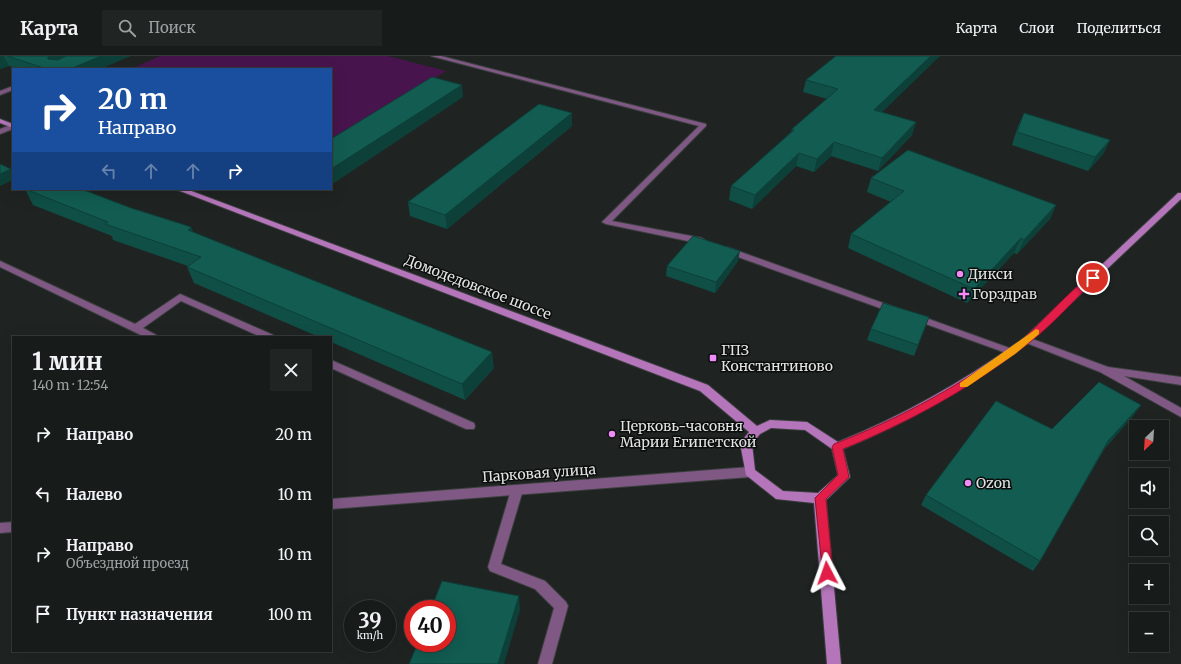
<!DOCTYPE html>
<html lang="ru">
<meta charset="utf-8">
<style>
body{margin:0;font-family:Merriweather,serif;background:#202423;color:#f1f3f6;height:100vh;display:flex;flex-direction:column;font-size:15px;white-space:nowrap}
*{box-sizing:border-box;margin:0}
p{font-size:13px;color:#9ea1a2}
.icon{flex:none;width:22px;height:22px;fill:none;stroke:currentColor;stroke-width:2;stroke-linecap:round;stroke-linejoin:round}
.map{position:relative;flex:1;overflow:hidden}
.details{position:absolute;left:12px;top:280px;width:320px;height:316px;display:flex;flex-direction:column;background:#171b1a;border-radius:0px;box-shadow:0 4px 16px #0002,0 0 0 1px #363939}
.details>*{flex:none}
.hud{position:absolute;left:12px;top:12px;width:320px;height:122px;border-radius:0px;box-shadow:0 4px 16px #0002,0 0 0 1px #363939;background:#1a4fa0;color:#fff;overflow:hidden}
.needle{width:26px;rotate:205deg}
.fabs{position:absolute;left:1129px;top:364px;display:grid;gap:8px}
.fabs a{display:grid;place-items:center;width:40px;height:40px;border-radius:0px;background:#171b1a;box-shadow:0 4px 16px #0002,0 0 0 1px #363939;font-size:20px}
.speed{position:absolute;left:344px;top:544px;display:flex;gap:8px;font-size:20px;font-weight:700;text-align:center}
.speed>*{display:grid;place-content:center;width:52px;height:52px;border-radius:50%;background:#171b1a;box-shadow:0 4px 16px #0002,0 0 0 1px #363939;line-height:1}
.speed small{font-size:10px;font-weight:400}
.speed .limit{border:6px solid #d22;background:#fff;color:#111}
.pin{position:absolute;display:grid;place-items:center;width:34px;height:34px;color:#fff;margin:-17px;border:2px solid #fff;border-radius:50%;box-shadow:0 1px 4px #0007}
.me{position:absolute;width:44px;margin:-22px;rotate:356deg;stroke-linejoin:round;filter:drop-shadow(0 0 3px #0008)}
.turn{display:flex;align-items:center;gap:14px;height:84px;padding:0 20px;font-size:18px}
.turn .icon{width:52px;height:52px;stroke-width:2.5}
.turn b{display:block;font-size:28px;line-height:34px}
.lanes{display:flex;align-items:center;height:38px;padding:0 20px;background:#0003;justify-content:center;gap:20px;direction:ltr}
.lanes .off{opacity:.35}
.round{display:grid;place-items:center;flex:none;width:42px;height:42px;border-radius:0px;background:#202423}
.overview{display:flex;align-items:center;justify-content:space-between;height:68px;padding:0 20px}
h1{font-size:24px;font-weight:700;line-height:30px}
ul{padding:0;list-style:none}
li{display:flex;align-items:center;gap:12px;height:60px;padding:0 20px}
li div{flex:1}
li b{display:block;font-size:15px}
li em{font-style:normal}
header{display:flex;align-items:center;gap:24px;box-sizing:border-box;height:56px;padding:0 20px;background:#171b1a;border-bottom:1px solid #363939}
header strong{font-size:19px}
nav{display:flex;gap:22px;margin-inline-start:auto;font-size:14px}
.search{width:280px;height:36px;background:#202423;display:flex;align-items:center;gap:10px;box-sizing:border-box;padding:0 14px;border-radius:0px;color:#9ea1a2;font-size:15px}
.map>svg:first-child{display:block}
.green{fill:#48144d}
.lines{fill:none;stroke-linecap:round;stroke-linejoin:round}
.lane-casing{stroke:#3a3f3e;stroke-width:2}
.street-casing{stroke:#3a3f3e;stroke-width:2}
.secondary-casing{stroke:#3a3f3e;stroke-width:2}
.lane{fill:#7f5883;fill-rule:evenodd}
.street{fill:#7f5883;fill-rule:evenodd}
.secondary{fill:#b575ba;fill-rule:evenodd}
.wall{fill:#0f4f46}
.shaded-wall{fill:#0d4039}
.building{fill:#125c51;stroke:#0d4039}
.route{fill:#e11d48;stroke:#92132f}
.slow{fill:#f59e0b}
.poi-dot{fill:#ef8bf7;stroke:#0a0d0c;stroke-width:1.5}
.labels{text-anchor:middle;stroke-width:3;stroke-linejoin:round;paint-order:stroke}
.poi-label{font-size:14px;fill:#e1e4e3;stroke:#0a0d0c;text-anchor:start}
.street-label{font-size:14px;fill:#e1e4e3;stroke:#0a0d0c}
</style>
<header>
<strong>Карта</strong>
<div class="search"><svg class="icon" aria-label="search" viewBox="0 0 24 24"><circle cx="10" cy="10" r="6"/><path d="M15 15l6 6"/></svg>Поиск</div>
<nav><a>Карта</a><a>Слои</a><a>Поделиться</a></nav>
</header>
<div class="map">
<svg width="1181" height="608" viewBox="0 0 1181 608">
<rect width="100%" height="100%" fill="#1f2423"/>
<!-- green -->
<path class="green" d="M 160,0 L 388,0 L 446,15 L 331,89 L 331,13 L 131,13 Z"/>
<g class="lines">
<!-- lane casing -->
<g class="lane-casing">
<g id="lane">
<path d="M 431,0 L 441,0 L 706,68 L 706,70 L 612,165 L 702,182 L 706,185 L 702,188 L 606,168 L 602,166 L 699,70 Z"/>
<path d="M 13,30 L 13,34 L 0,39 L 0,35 Z"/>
<path d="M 727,191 L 897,252 L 899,254 L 894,257 L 891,256 L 724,196 L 723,194 L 724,192 Z"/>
<path d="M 0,205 L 135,268 L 180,238 L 273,279 L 275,281 L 261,281 L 181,245 L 143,272 L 156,279 L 158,281 L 145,281 L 0,211 Z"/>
<path d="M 915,258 L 1015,294 L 1017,296 L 1012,299 L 1009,298 L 912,263 L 910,261 Z"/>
<path d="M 1027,281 L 1108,311 L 1181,321 L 1181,329 L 1124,320 L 1181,352 L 1181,361 L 1100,316 L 1024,286 L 1022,284 L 1024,282 Z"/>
<path d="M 331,304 L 474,367 L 475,370 L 474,373 L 466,373 L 331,312 Z"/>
<path d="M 517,429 L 521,431 L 523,434 L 501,508 L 545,525 L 566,546 L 568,550 L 552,608 L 538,608 L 554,552 L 535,533 L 490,515 L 488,511 L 511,434 L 513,431 Z"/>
</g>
</g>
<!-- street casing -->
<g class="street-casing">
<g id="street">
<path d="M 13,68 L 13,73 L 0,78 L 0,73 Z"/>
<path d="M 750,411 L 754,413 L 756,416 L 754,419 L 750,421 L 331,453 L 331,443 Z"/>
<path d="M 13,466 L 13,476 L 0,477 L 0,467 Z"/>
</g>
</g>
<!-- secondary casing -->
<g class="secondary-casing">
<g id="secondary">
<path d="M 0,63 L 13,68 L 13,72 L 0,67 Z"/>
<path d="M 175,133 L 186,133 L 708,329 L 757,370 L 770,364 L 807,366 L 838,386 C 905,359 966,324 1024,282 L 1178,137 L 1181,137 L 1181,143 L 1030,286 C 972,330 910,365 843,393 L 850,421 L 826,444 L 841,608 L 827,608 L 814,447 L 776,443 L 746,419 L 740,387 L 749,376 L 700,335 ZM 771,372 L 805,374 L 832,393 L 838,419 L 818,437 L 783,435 L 755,414 L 752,388 L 760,378 Z"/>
</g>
</g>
<!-- lane -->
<use href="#lane" class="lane"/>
<!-- street -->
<use href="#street" class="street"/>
<!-- secondary -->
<use href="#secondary" class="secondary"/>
</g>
<!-- wall -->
<g class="wall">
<path d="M 0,0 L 130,0 L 100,13 L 20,13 L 9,10 L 0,13 Z"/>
<path d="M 836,0 L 882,56 L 916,66 L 912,79 L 878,115 L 831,100 L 814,116 L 796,110 L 752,153 L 729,144 L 731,130 L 791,76 L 792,73 L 827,43 L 803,36 L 806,24 Z"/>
<path d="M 1024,57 L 1110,84 L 1103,98 L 1088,115 L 1012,89 L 1018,70 Z"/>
<path d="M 572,70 L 447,173 L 410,160 L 408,146 Z"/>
<path d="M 871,122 L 1056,149 L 1050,163 L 1017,198 L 1014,197 L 967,247 L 848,192 L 851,178 L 891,146 L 867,136 Z"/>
<path d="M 25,133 L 131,152 L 191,171 L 193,176 L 494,312 L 465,344 L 331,286 L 331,281 L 319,281 L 194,227 L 187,211 L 188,210 L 113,184 L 112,180 L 33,149 Z"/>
<path d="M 738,205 L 715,237 L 666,220 L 667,210 Z"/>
<path d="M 929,261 L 914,300 L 867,284 L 871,273 Z"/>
<path d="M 1134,359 L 1105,392 L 1040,505 L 1033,515 L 921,449 L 926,439 L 1052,373 Z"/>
</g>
<!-- shaded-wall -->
<g class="shaded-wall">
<path d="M 0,0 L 4,0 L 9,10 L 0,13 Z"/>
<path d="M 51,0 L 80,0 L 53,12 L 48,3 L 48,1 Z"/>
<path d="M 101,0 L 130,0 L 100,13 L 70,13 Z"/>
<path d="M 931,0 L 940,0 L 871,67 L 874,54 Z"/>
<path d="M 462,29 L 463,41 L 331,129 L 331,113 Z"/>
<path d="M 572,57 L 572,70 L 447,173 L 445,159 Z"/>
<path d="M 916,66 L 912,79 L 878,115 L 882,102 Z"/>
<path d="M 1110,84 L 1103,98 L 1088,115 L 1095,101 Z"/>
<path d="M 834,86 L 831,100 L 814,116 L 817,103 Z"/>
<path d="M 799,97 L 796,110 L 752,153 L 755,139 Z"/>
<path d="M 11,113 L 13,116 L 13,124 L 0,130 L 0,118 Z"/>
<path d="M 1056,149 L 1050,163 L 1017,198 L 1024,184 Z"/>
<path d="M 191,171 L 198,187 L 188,174 Z"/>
<path d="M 1021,182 L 1014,197 L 967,247 L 974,233 Z"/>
<path d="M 740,195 L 738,205 L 715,237 L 716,226 Z"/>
<path d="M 492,296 L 494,312 L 465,344 L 462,328 Z"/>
<path d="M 1141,349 L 1134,359 L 1101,395 L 1108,385 Z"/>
<path d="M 519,540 L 520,554 L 504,608 L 498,608 Z"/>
</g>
<!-- building -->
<g class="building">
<path d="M 7,0 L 51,0 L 48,1 L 48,3 L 58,4 L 66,0 L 101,0 L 70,13 L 47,13 Z"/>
<path d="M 836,0 L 931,0 L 874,54 L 916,66 L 882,102 L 834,86 L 817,103 L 799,97 L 755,139 L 731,130 L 794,74 L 792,73 L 838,33 L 806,24 Z"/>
<path d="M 432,21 L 462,29 L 331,113 L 331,83 Z"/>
<path d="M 539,48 L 572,57 L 445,159 L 408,146 Z"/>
<path d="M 1024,57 L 1110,84 L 1095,101 L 1017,76 Z"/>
<path d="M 908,94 L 1056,149 L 1024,184 L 1021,182 L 974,233 L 851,178 L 904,135 L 871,122 Z"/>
<path d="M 0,108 L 11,113 L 0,118 Z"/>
<path d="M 25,133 L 81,133 L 131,152 L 191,171 L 188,174 L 492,296 L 462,328 L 187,211 L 201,201 L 105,168 L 108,166 Z"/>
<path d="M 693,180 L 740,195 L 716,226 L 667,210 Z"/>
<path d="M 883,247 L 929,261 L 918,289 L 871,273 Z"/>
<path d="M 1099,326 L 1141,349 L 1108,385 L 1040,505 L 926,439 L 996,345 L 1052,373 Z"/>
<path d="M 442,525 L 519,540 L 498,608 L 409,608 L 418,587 L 447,587 L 447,553 L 431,553 Z"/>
</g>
<!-- route -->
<path class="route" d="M 1093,219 L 1096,220 L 1096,223 C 1074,244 1053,268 1030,286 C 973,331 910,366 843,393 L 849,421 L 826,443 L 833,517 L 831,521 L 827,522 L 823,521 L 815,442 L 838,419 L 832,391 L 834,388 C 901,362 966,327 1024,282 C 1037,271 1082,222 1093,219 Z"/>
<!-- slow -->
<path class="slow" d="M 1036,273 L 1039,274 L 1039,278 L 1015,298 L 967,331 L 960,331 L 960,327 Z"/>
<!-- markers -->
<g class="poi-dot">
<circle cx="960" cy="218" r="4"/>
<path d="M962 232h4v4h4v4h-4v4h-4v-4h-4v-4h4z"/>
<rect x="709" y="298" width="8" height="8" rx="2"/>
<circle cx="612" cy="378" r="4"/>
<circle cx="968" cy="427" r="4"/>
</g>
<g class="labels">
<!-- poi labels -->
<g class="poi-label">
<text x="968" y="223">Дикси</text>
<text x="972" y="243">Горздрав</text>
<text x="721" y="299">ГПЗ<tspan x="721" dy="16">Константиново</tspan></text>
<text x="620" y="375">Церковь-часовня<tspan x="620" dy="16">Марии Египетской</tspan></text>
<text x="976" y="432">Ozon</text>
</g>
<!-- street labels -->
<g class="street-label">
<text transform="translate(478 231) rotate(21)" y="5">Домодедовское шоссе</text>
<text transform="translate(539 417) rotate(-4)" y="5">Парковая улица</text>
</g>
</g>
</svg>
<div class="fabs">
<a><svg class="needle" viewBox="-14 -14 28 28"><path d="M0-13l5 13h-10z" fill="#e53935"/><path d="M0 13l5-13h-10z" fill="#9ea1a2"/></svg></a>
<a><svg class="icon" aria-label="sound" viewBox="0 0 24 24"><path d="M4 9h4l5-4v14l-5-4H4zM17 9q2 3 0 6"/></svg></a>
<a><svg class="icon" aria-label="search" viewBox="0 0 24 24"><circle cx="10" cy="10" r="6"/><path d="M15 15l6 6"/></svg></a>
<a>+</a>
<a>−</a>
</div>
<div class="speed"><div>39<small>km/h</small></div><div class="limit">40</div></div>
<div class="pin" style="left:1093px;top:222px;background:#d93025"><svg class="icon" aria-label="arrive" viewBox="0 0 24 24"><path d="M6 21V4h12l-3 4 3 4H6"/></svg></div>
<svg class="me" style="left:827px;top:517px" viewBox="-20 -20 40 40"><path d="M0-17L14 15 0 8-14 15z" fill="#e11d48" stroke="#fff" stroke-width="4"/></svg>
<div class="hud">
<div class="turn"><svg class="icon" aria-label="right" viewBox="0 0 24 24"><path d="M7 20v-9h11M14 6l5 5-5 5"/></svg><div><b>20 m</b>Направо</div></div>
<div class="lanes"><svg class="icon off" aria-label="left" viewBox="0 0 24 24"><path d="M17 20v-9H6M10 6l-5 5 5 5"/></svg><svg class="icon off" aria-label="ahead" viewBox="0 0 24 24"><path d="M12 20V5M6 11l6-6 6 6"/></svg><svg class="icon off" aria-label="ahead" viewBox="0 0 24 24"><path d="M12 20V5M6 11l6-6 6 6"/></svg><svg class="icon" aria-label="right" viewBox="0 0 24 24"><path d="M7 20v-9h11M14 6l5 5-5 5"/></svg></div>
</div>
<section class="details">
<div class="overview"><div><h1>1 мин</h1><p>140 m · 12:54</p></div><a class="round"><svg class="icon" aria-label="close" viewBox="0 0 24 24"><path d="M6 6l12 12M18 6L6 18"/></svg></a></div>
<ul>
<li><svg class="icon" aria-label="right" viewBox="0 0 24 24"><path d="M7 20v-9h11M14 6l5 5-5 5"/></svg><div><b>Направо</b></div><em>20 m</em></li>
<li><svg class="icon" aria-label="left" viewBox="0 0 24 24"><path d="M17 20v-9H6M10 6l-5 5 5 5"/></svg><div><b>Налево</b></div><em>10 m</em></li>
<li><svg class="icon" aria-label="right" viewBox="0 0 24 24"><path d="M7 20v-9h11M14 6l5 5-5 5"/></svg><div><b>Направо</b><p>Объездной проезд</p></div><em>10 m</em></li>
<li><svg class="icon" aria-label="arrive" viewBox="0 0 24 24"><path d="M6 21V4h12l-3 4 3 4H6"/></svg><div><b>Пункт назначения</b></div><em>100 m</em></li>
</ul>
</section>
</div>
